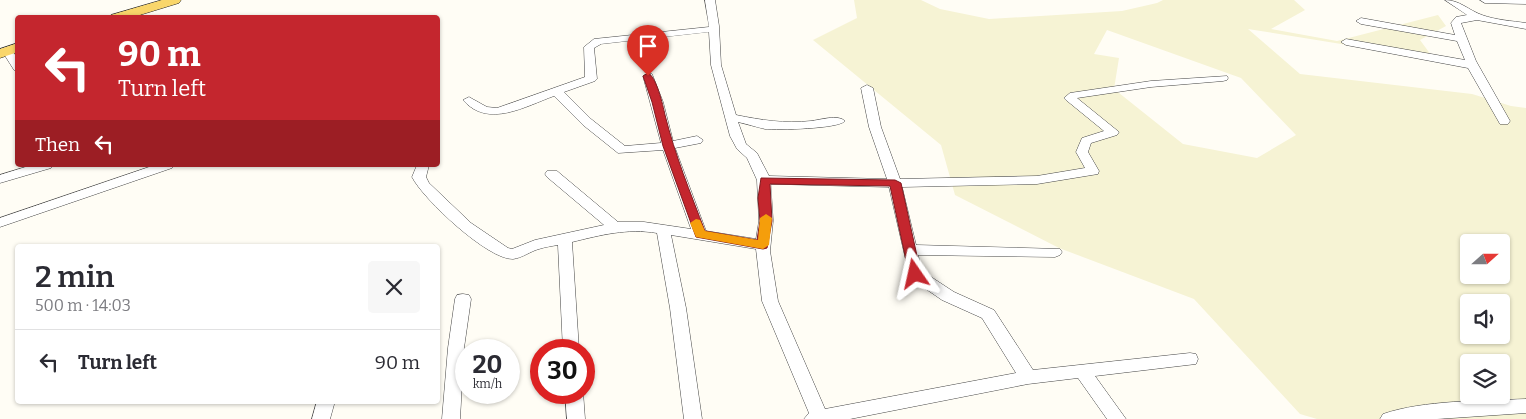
<!DOCTYPE html>
<meta charset="utf-8">
<style>
body{margin:0;font-family:Bitter,serif;background:#f7f7f7;color:#2b2b33;height:100vh;display:flex;flex-direction:column;font-size:19px;white-space:nowrap}
*{box-sizing:border-box;margin:0}
p{font-size:16px;color:#7c7c81}
.icon{flex:none;width:28px;height:28px;fill:none;stroke:currentColor;stroke-width:2;stroke-linecap:round;stroke-linejoin:round}
.map{position:relative;flex:1;overflow:hidden}
.drawer{position:absolute;left:15px;top:244px;width:425px;height:160px;display:flex;flex-direction:column;background:#fff;border-radius:5px;box-shadow:0 1px 4px #0004}
.drawer>*{flex:none}
.hud{position:absolute;left:15px;top:15px;width:425px;height:152px;border-radius:5px;box-shadow:0 1px 4px #0004;background:#c4262e;color:#fff;overflow:hidden}
.needle{width:32px;rotate:69deg}
.tools{position:absolute;left:1460px;top:234px;display:grid;gap:10px}
.tools a{display:grid;place-items:center;width:50px;height:50px;border-radius:5px;background:#fff;box-shadow:0 1px 4px #0004;font-size:25px}
.speed{position:absolute;left:455px;top:339px;display:flex;gap:10px;font-size:25px;font-weight:700;text-align:center}
.speed>*{display:grid;place-content:center;width:65px;height:65px;border-radius:50%;background:#fff;box-shadow:0 1px 4px #0004;line-height:1}
.speed small{font-size:12px;font-weight:400}
.speed .limit{border:8px solid #d22;background:#fff;color:#111}
.pin{position:absolute;display:grid;place-items:center;width:42px;height:42px;color:#fff;margin:-51px -21px;border-radius:50% 50% 50% 0;rotate:-45deg;box-shadow:0 0 5px #0007}
.pin .icon{rotate:45deg}
.me{position:absolute;width:55px;margin:-28px;rotate:349deg;stroke-linejoin:round;filter:drop-shadow(0 0 4px #0008)}
.turn{display:flex;align-items:center;gap:18px;height:105px;padding:0 20px;font-size:22px}
.turn .icon{width:65px;height:65px;stroke-width:2.5}
.turn b{display:block;font-size:35px;line-height:42px}
.then{display:flex;align-items:center;height:48px;padding:0 20px;background:#0003;gap:10px;font-size:19px}
.round{display:grid;place-items:center;flex:none;width:52px;height:52px;border-radius:5px;background:#f7f7f7}
.head{display:flex;align-items:center;justify-content:space-between;height:85px;padding:0 20px}
h1{font-size:30px;font-weight:600;line-height:38px}
ul{padding:0;list-style:none}
li{display:flex;align-items:center;gap:15px;height:65px;padding:0 20px;border-top:1px solid #e1e1e2}
li div{flex:1}
li b{display:block;font-size:19px}
li em{font-style:normal}
.map>svg:first-child{display:block}
.farmland{fill:#f6f3d4;fill-rule:evenodd}
.lines{fill:none;stroke-linecap:round;stroke-linejoin:round}
.minor-casing{stroke:#444;stroke-width:1}
.major-casing{stroke:#222;stroke-width:1}
.minor{fill:#fff;fill-rule:evenodd}
.major{fill:#f9d66b;fill-rule:evenodd}
.route{fill:#c4262e;stroke:#7f191e}
.slow{fill:#f59e0b}
</style>
<div class="map">
<svg width="1526" height="419" viewBox="0 0 1526 419">
<rect width="100%" height="100%" fill="#fffdf5"/>
<!-- farmland -->
<path class="farmland" d="M 854,0 L 921,0 L 940,9 L 989,19 L 1122,11 L 1157,3 L 1163,0 L 1294,0 L 1305,10 L 1271,29 L 1337,41 L 1438,15 L 1446,26 L 1420,40 L 1434,59 L 1248,29 L 1300,74 L 1472,94 L 1511,106 L 1526,108 L 1526,419 L 1317,419 L 1300,414 L 1194,299 L 1059,248 L 955,195 L 941,145 L 813,40 L 857,18 ZM 1107,30 L 1241,78 L 1296,135 L 1257,158 L 1183,144 L 1114,89 L 1119,58 L 1094,54 ZM 1469,242 L 1501,242 L 1501,275 L 1469,275 ZM 1469,302 L 1501,302 L 1501,335 L 1469,335 ZM 1469,362 L 1501,362 L 1501,395 L 1469,395 Z"/>
<g class="lines">
<!-- minor casing -->
<g class="minor-casing">
<g id="minor">
<path d="M 705,0 L 715,0 L 719,26 L 721,65 L 736,115 C 761,120 785,124 811,121 C 820,120 838,114 845,121 C 838,129 778,130 765,129 C 756,127 747,124 738,122 L 746,144 L 757,153 L 769,176 L 887,179 L 869,127 L 861,88 L 867,85 L 873,88 L 881,127 L 900,179 L 1037,176 L 1085,168 L 1076,152 L 1082,138 L 1104,131 L 1066,100 L 1064,98 L 1070,93 L 1151,81 L 1227,76 L 1228,78 L 1227,80 L 1223,81 L 1151,87 L 1077,98 L 1119,132 L 1117,135 L 1091,143 L 1088,152 L 1099,171 L 1098,174 L 1037,184 L 902,187 L 916,245 L 1060,249 L 1062,252 L 1060,255 L 1055,257 L 918,255 L 922,271 L 954,292 L 994,310 L 1033,370 L 1190,353 L 1196,354 L 1198,359 L 1196,364 L 1095,376 L 1126,419 L 1107,419 L 1078,378 L 1028,384 L 850,419 L 804,419 L 809,413 L 762,301 L 756,249 L 671,235 L 686,308 L 702,419 L 684,419 L 670,308 L 657,233 C 627,228 601,235 572,242 L 579,350 L 563,350 L 558,245 C 552,246 545,247 539,249 C 531,251 522,258 513,259 C 488,260 423,199 412,177 L 417,165 L 429,165 L 426,177 L 429,183 L 471,223 L 508,248 L 512,249 L 535,240 L 604,225 L 547,177 L 545,174 L 547,171 L 557,171 L 618,222 L 644,222 L 691,229 L 663,150 L 618,153 L 583,125 L 554,96 C 526,106 488,129 463,100 L 469,97 L 487,107 L 497,108 L 585,77 L 584,47 L 594,39 L 709,27 ZM 709,32 L 711,65 L 730,136 L 737,149 L 747,158 L 757,180 L 759,221 L 756,239 L 706,231 L 675,148 L 701,143 L 703,140 L 697,136 L 673,141 L 663,102 L 652,74 L 648,73 L 643,76 L 661,143 L 625,146 L 591,119 L 564,92 L 595,81 L 597,79 L 594,48 L 601,44 ZM 771,184 L 889,187 L 910,278 L 942,300 L 982,318 L 1016,373 L 825,409 L 778,301 L 770,251 L 773,221 Z"/>
<path d="M 1445,0 C 1460,0 1468,10 1482,15 C 1496,20 1512,21 1526,23 L 1526,29 L 1477,20 L 1461,23 L 1476,61 L 1510,121 L 1508,124 L 1500,124 L 1468,68 L 1346,45 L 1341,42 L 1346,39 L 1465,60 L 1457,41 L 1361,24 L 1356,21 L 1361,18 L 1455,35 L 1451,23 L 1456,17 L 1467,15 Z"/>
<path d="M 1480,0 L 1526,0 L 1526,4 L 1485,3 Z"/>
<path d="M 7,48 L 11,49 L 18,59 L 18,71 L 14,70 L 2,51 Z"/>
<path d="M 32,165 L 52,165 L 51,168 L 0,183 L 0,175 Z"/>
<path d="M 155,165 L 173,165 L 172,168 L 0,227 L 0,218 Z"/>
<path d="M 463,294 L 469,295 L 471,299 L 464,348 L 460,419 L 442,419 L 448,348 L 455,299 L 457,295 Z"/>
<path d="M 565,392 L 583,392 L 585,419 L 567,419 Z"/>
<path d="M 1526,399 L 1526,413 L 1437,419 L 1380,419 L 1383,414 C 1424,400 1482,401 1526,399 Z"/>
<path d="M 317,401 L 335,401 L 330,419 L 312,419 Z"/>
</g>
</g>
<!-- major casing -->
<g class="major-casing">
<g id="major">
<path d="M 162,0 L 181,0 L 179,3 L 130,18 L 109,18 L 111,15 Z"/>
<path d="M 18,43 L 18,52 L 0,58 L 0,49 Z"/>
</g>
</g>
<!-- minor -->
<use href="#minor" class="minor"/>
<!-- major -->
<use href="#major" class="major"/>
</g>
<!-- route -->
<path class="route" d="M 648,73 C 656,76 663,105 665,115 C 675,155 690,192 705,231 L 757,240 L 760,221 L 758,198 L 761,178 L 895,180 L 901,183 L 921,274 L 919,276 L 915,278 L 909,274 L 890,186 L 770,184 L 772,221 L 767,248 L 763,249 L 696,237 L 663,146 L 652,102 L 643,76 Z"/>
<!-- slow -->
<path class="slow" d="M 766,214 L 772,218 L 769,245 L 763,249 L 696,237 L 690,223 L 696,219 L 700,220 L 705,231 L 758,240 L 760,218 Z"/>
</svg>
<div class="tools">
<a><svg class="needle" viewBox="-14 -14 28 28"><path d="M0-13l5 13h-10z" fill="#e53935"/><path d="M0 13l5-13h-10z" fill="#7c7c81"/></svg></a>
<a><svg class="icon" aria-label="sound" viewBox="0 0 24 24"><path d="M4 9h4l5-4v14l-5-4H4zM17 9q2 3 0 6"/></svg></a>
<a><svg class="icon" aria-label="layers" viewBox="0 0 24 24"><path d="M12 4l9 5-9 5-9-5zM3 14l9 5 9-5"/></svg></a>
</div>
<div class="speed"><div>20<small>km/h</small></div><div class="limit">30</div></div>
<div class="pin" style="left:648px;top:76px;background:#d93025"><svg class="icon" aria-label="arrive" viewBox="0 0 24 24"><path d="M6 21V4h12l-3 4 3 4H6"/></svg></div>
<svg class="me" style="left:915px;top:274px" viewBox="-20 -20 40 40"><path d="M0-17L14 15 0 8-14 15z" fill="#c4262e" stroke="#fff" stroke-width="4"/></svg>
<div class="hud">
<div class="turn"><svg class="icon" aria-label="left" viewBox="0 0 24 24"><path d="M17 20v-9H6M10 6l-5 5 5 5"/></svg><div><b>90 m</b>Turn left</div></div>
<div class="then">Then<svg class="icon" aria-label="left" viewBox="0 0 24 24"><path d="M17 20v-9H6M10 6l-5 5 5 5"/></svg></div>
</div>
<section class="drawer">
<div class="head"><div><h1>2 min</h1><p>500 m · 14:03</p></div><a class="round"><svg class="icon" aria-label="close" viewBox="0 0 24 24"><path d="M6 6l12 12M18 6L6 18"/></svg></a></div>
<ul>
<li><svg class="icon" aria-label="left" viewBox="0 0 24 24"><path d="M17 20v-9H6M10 6l-5 5 5 5"/></svg><div><b>Turn left</b></div><em>90 m</em></li>
</ul>
</section>
</div>
